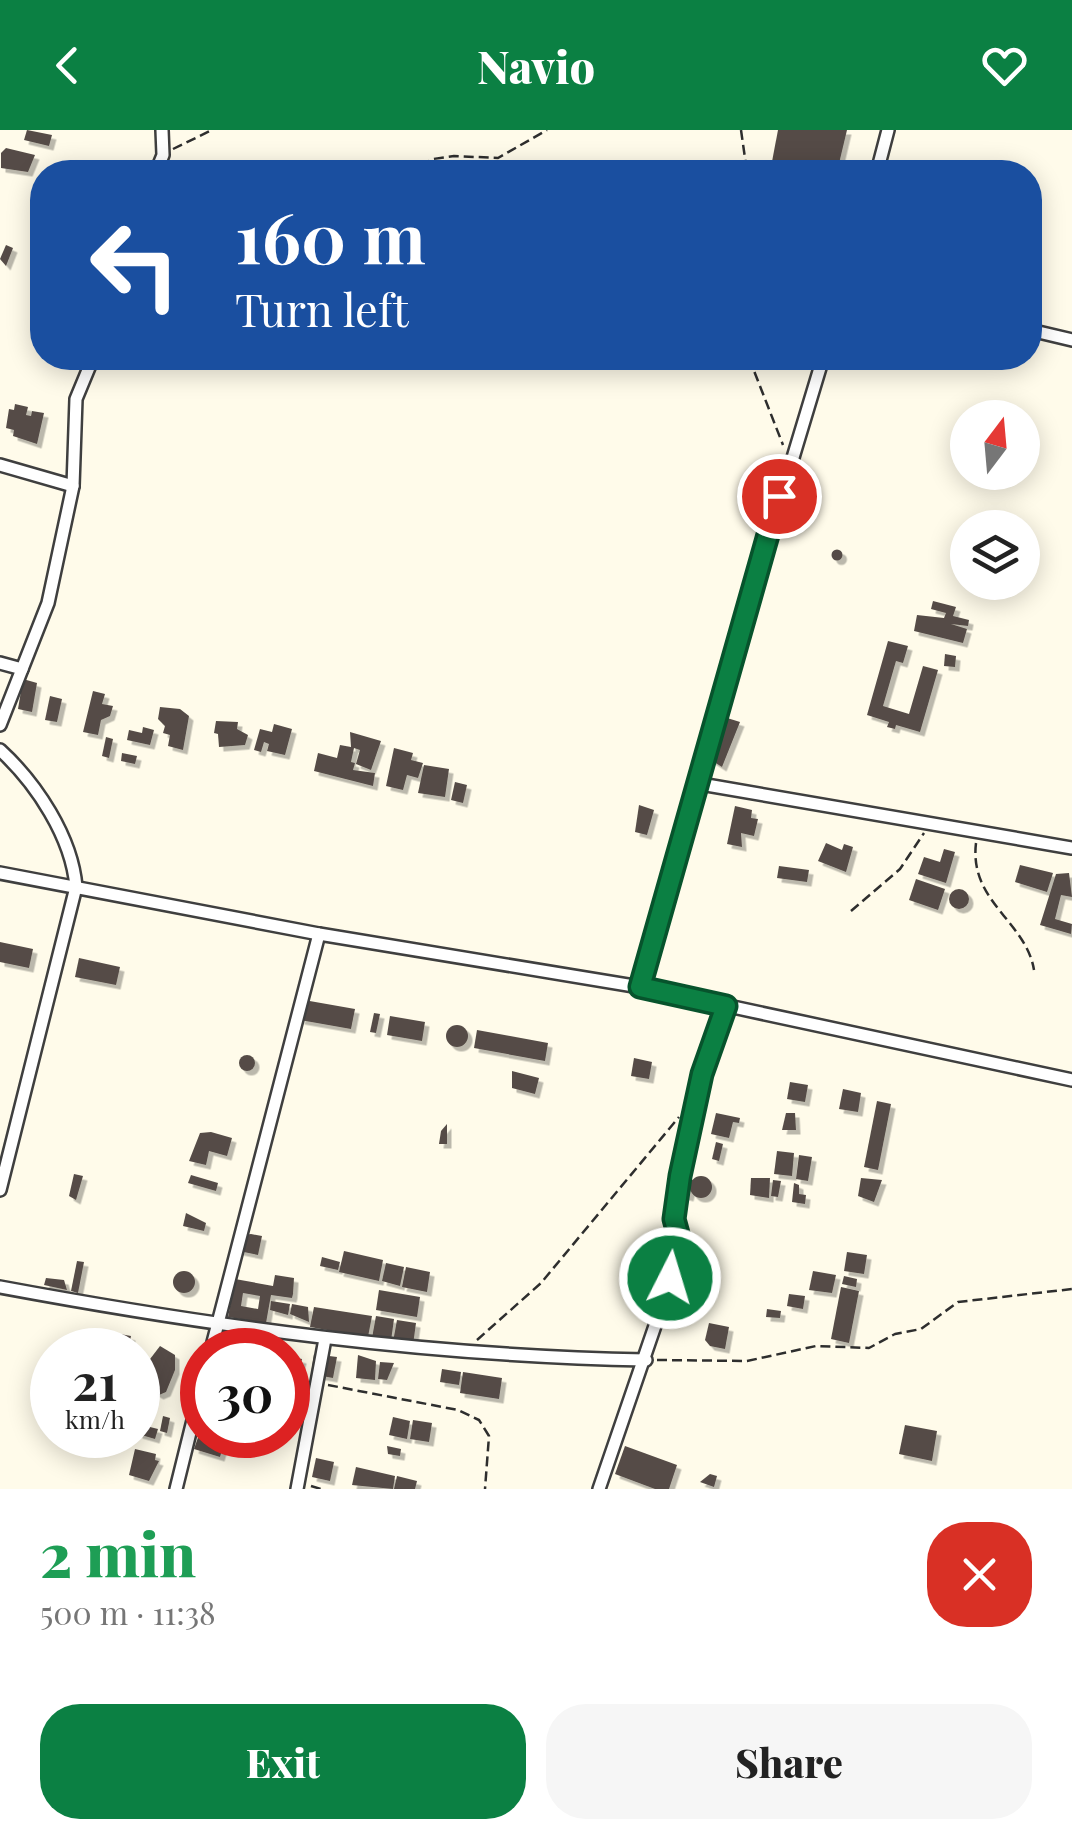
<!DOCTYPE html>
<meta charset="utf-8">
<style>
body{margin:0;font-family:"Playfair Display",serif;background:#f6f6f6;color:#222;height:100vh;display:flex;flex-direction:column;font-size:38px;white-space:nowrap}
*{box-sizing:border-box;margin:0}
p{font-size:32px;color:#767676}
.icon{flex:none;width:55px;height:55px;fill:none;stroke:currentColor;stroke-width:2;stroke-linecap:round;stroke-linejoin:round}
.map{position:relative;height:1359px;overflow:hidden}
.panel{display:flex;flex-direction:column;background:#fff;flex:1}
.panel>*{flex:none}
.hud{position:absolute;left:30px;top:30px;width:1012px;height:210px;border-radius:40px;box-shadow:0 5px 25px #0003;background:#1a4fa0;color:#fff;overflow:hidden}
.needle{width:65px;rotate:16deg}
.tools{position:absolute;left:950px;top:270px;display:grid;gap:20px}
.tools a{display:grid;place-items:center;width:90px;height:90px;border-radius:50%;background:#fff;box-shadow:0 5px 25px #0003;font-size:50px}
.speed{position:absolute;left:30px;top:1198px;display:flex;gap:20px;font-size:50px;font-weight:700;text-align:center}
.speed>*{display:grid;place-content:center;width:130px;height:130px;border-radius:50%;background:#fff;box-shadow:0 5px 25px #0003;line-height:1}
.speed small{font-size:25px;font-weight:400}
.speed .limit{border:15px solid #d22;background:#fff;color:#111}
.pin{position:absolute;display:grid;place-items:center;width:85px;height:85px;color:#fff;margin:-42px;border:5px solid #fff;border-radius:50%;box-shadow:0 2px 10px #0007}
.me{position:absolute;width:110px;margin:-55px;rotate:5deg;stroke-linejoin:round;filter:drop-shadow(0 0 8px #0008)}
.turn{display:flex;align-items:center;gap:35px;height:210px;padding:0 40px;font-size:45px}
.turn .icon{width:130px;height:130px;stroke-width:2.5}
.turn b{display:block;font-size:70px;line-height:85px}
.round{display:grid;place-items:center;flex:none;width:105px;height:105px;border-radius:40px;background:#f6f6f6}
.overview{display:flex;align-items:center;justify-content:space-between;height:170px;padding:0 40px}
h1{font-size:60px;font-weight:800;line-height:75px;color:#1e9e55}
.cta{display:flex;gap:20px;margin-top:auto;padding:20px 40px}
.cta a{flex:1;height:115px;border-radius:40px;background:#0b8043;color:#fff;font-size:40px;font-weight:800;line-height:115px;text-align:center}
.cta a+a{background:#f6f6f6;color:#222}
header{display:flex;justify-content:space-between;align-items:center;height:130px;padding:0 40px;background:#0b8043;color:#fff;font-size:45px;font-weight:800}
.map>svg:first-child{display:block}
.building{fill:#554c47;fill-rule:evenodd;filter:url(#shadow)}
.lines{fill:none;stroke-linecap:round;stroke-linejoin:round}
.minor-casing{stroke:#3f3f3f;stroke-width:16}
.path{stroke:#2e2e2e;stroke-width:2.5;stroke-dasharray:10 5;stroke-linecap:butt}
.minor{stroke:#fff;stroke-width:11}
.route-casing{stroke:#07532c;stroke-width:25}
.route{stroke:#0b8043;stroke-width:18}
</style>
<header><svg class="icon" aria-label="back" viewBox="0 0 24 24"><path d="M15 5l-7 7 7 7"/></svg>Navio<svg class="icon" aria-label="heart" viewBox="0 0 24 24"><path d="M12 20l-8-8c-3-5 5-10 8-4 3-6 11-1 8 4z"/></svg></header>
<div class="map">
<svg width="1072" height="1359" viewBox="0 0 1072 1359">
<defs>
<filter id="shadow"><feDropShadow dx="4.5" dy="4.5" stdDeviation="0" flood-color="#0004"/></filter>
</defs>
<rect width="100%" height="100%" fill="#fffbea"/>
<!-- building -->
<g class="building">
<path d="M 27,0 L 52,5 L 49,16 L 24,10 Z"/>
<path d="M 778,0 L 847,0 L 837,42 L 770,42 Z"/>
<path d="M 6,18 L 35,25 L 28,42 L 1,38 L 1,23 Z"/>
<path d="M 6,115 L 13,118 L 6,136 L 0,129 Z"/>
<path d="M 15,274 L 28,277 L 26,285 L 31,286 L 32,281 L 44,283 L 37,314 L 13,306 L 14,300 L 6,298 L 9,279 L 14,280 Z"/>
<circle cx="837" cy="425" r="5.5"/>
<path d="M 933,471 L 956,477 L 953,486 L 969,490 L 968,496 L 951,494 L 967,499 L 963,513 L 914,501 L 917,485 L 944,488 L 946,483 L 931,479 Z"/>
<path d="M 888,511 L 908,516 L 903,533 L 896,531 L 883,576 L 909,584 L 923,536 L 938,540 L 920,602 L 896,595 L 895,599 L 887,597 L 889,592 L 867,585 Z"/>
<path d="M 945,524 L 956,526 L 955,537 L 944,536 Z"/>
<path d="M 23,549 L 37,553 L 32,582 L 18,579 Z"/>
<path d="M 93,561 L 105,564 L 102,574 L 113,576 L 110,586 L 101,590 L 98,605 L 83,602 Z"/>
<path d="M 50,566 L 62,569 L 57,592 L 45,590 Z"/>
<path d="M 160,577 L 180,579 L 189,586 L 183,620 L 168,616 L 170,605 L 163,603 L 165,596 L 158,589 Z"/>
<path d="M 724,587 L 740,592 L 722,637 L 711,630 Z"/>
<path d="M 216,591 L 238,592 L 237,599 L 248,605 L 245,615 L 219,617 L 218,604 L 214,603 Z"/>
<path d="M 274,594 L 292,599 L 285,625 L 267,621 L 269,614 L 264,612 L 261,622 L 254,620 L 260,599 L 272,602 Z"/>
<path d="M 143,597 L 154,600 L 150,615 L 127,610 L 129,600 L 142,603 Z"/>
<path d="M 350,602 L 381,611 L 371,640 L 356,634 L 360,620 L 354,618 L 351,632 L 355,633 L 353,640 L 375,643 L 373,656 L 314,641 L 318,623 L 337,628 L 340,615 L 351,617 Z"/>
<path d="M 106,607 L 113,609 L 109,628 L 102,626 Z"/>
<path d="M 394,618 L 413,623 L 411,630 L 423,633 L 418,648 L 407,645 L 403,660 L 386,656 Z"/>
<path d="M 122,623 L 137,626 L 135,634 L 121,631 Z"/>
<path d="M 424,635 L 449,639 L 445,667 L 418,663 Z"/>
<path d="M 455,652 L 467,655 L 463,673 L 451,670 Z"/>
<path d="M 639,675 L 654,680 L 647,705 L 635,702 Z"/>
<path d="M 735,676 L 752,680 L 751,688 L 758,689 L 754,706 L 741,703 L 742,717 L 727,714 Z"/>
<path d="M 826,713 L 842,720 L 844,714 L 853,717 L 846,742 L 818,731 Z"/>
<path d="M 944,719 L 955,722 L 946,753 L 918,744 L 924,727 L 940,732 Z"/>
<path d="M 1020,735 L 1053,743 L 1047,762 L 1015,752 Z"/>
<path d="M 779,736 L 809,740 L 807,752 L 777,748 Z"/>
<path d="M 1069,743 L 1072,767 L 1061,765 L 1055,789 L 1072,794 L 1071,804 L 1040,795 L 1056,744 Z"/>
<path d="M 916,749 L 945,759 L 938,780 L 909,770 Z"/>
<circle cx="959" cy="769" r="10"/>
<path d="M 0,812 L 33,819 L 29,838 L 0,832 Z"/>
<path d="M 79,828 L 120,837 L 116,855 L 75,847 Z"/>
<path d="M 304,870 L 355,879 L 351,899 L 300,890 Z"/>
<path d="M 374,883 L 380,884 L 376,903 L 370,902 Z"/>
<path d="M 390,886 L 425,892 L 422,911 L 387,905 Z"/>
<circle cx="457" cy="906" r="11"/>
<path d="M 477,900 L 548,913 L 545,931 L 474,918 Z"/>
<circle cx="247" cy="933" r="8"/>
<path d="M 634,928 L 652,932 L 649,949 L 631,946 Z"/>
<path d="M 512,941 L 539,948 L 535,964 L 512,958 Z"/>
<path d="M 790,952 L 808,955 L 805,972 L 787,969 Z"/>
<path d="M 843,959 L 861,963 L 858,982 L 839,979 Z"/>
<path d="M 877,971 L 891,974 L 878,1040 L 864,1037 Z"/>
<path d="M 716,983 L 740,988 L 739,993 L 733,992 L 729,1008 L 711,1004 Z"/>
<path d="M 786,983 L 795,983 L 796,1000 L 782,1000 Z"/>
<path d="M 447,994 L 447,1014 L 439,1014 L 441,1001 Z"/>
<path d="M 211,1002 L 232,1008 L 227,1026 L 209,1021 L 206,1035 L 189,1031 L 200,1003 Z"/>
<path d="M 716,1012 L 723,1014 L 719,1031 L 712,1029 Z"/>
<path d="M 777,1021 L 794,1023 L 792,1046 L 774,1044 Z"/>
<path d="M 799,1025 L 812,1027 L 808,1051 L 796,1049 Z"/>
<path d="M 74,1044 L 83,1046 L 76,1070 L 69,1066 Z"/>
<path d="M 191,1045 L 218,1053 L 216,1061 L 188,1053 Z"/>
<circle cx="701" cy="1057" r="11"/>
<path d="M 751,1048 L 770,1048 L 769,1068 L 750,1065 Z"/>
<path d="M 861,1048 L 882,1050 L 874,1072 L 858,1066 Z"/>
<path d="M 686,1049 L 693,1050 L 689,1067 L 682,1065 Z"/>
<path d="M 773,1050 L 781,1051 L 778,1067 L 771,1066 Z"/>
<path d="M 794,1053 L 799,1055 L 799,1064 L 806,1065 L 805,1074 L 792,1072 Z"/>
<path d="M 186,1083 L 206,1093 L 204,1101 L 183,1096 Z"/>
<path d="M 251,1104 L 262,1106 L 258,1125 L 239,1121 L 243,1105 Z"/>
<path d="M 344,1121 L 383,1130 L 379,1151 L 339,1142 Z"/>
<path d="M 847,1122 L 867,1125 L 864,1144 L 844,1141 Z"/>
<path d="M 322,1127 L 340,1132 L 338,1140 L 320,1136 Z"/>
<path d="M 77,1131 L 84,1132 L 78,1163 L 71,1161 Z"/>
<path d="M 386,1133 L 404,1137 L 400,1156 L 382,1151 Z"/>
<path d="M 406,1137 L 430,1142 L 427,1162 L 402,1157 Z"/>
<circle cx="184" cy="1152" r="11"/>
<path d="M 813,1141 L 836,1145 L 832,1163 L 809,1160 Z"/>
<path d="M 275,1145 L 294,1148 L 293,1164 L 292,1168 L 271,1165 L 266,1193 L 228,1187 L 235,1149 L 273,1156 ZM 243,1163 L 260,1166 L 258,1179 L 241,1176 Z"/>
<path d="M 844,1146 L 857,1149 L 856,1157 L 842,1154 Z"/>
<path d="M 46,1148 L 64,1150 L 67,1160 L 44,1155 Z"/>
<path d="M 841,1157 L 859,1161 L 849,1213 L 831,1209 Z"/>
<path d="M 379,1160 L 420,1167 L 417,1187 L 376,1180 Z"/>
<path d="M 789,1164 L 805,1166 L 803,1179 L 787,1176 Z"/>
<path d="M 271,1171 L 290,1174 L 288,1185 L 270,1180 Z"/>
<path d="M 292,1174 L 308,1177 L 309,1192 L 290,1184 Z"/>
<path d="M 314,1177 L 372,1186 L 368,1207 L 310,1197 Z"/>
<path d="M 767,1179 L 781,1181 L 780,1188 L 766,1187 Z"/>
<path d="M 376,1186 L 394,1189 L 391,1211 L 372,1208 Z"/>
<path d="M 397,1190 L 416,1193 L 413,1215 L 393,1212 Z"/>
<path d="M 709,1193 L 729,1197 L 725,1219 L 710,1216 L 705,1210 Z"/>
<path d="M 120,1204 L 131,1206 L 128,1220 L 117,1220 Z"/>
<path d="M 224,1208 L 265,1219 L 265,1220 L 221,1220 Z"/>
<path d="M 160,1216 L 175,1225 L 175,1240 L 166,1262 L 159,1265 L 144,1256 L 147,1233 Z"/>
<path d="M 314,1224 L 337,1227 L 333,1248 L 311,1244 Z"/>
<path d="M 358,1225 L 376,1231 L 375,1250 L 356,1248 Z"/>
<path d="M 288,1226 L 302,1229 L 298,1245 L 288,1243 Z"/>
<path d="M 380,1232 L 394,1233 L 387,1250 L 378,1249 Z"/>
<path d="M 442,1239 L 461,1242 L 459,1255 L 440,1252 Z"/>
<path d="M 463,1242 L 502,1248 L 499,1269 L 460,1263 Z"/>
<path d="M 163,1286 L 170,1288 L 167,1303 L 160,1301 Z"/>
<path d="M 393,1287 L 410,1291 L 407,1309 L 389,1305 Z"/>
<path d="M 413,1290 L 432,1293 L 429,1312 L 410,1309 Z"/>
<path d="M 138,1294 L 158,1299 L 155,1309 L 138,1304 Z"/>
<path d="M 905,1295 L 937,1301 L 932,1331 L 899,1324 Z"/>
<path d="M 202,1296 L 202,1305 L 225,1310 L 220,1327 L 194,1319 Z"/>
<path d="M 387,1316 L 401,1319 L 400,1326 L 388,1324 Z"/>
<path d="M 625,1316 L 677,1335 L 669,1359 L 655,1359 L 615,1344 Z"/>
<path d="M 135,1319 L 156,1324 L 155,1330 L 159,1331 L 149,1351 L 129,1345 Z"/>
<path d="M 316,1328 L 334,1332 L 330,1351 L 312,1347 Z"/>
<path d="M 356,1337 L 395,1346 L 393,1359 L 352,1355 Z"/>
<path d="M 710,1344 L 717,1346 L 714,1357 L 700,1352 Z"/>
<path d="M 397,1346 L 417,1351 L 415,1359 L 394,1359 Z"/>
</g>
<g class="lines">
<!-- minor casing -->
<g class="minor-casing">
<g id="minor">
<path d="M 156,42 L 163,25 L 162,0"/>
<path d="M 877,42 L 888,0"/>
<path d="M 1030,200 L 1072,210"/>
<path d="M 823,228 L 695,653 L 1072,718"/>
<path d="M 0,335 L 73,356"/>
<path d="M 0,533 L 22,539"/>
<path d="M 0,595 L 48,473 L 73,356 L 76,269 L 93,228"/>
<path d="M 0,620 C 36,653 72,707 76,757 L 0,1060"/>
<path d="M 0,743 L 319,804 L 640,857 L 1072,950"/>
<path d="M 640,857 L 695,653"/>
<path d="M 0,1157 C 215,1197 427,1226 646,1230"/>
<path d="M 211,1220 L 319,804"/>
<path d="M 176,1359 L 202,1254"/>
<path d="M 297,1359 L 325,1209"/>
<path d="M 599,1359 L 669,1155 L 680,1111 L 674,1089 L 680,1046 L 702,944 L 725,876"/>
</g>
</g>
<!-- path -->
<g class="path">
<path d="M 741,0 L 747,42"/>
<path d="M 173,19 L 212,0"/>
<path d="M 407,42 L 433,29 L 454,26 L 498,28 L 547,0"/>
<path d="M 749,228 L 783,315"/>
<path d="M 102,233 L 130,228"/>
<path d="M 976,713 C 969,772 1026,791 1034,840"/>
<path d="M 851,781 L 900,739 L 924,703"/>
<path d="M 477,1210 L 541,1153 L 679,987"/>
<path d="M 657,1230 L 747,1231 L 816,1216 L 869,1218 L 895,1204 L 921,1199 L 958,1172 L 1072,1159"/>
<path d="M 328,1255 L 458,1280 L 479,1290 L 489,1306 L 485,1359"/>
<path d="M 311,1356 L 321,1359"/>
</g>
<!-- minor -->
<use href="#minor" class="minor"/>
</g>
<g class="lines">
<!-- route casing -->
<g class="route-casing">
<path id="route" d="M 670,1148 L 680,1111 L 674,1089 L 680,1046 L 702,944 L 726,876 L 640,857 L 779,366"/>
</g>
<!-- route -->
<use href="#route" class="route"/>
</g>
</svg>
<div class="tools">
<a><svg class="needle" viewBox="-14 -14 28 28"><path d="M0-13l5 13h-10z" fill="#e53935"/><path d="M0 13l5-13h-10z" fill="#767676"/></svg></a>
<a><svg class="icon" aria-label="layers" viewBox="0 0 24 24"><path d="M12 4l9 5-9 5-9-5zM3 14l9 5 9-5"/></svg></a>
</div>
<div class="speed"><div>21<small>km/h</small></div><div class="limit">30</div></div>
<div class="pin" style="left:779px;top:366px;background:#d93025"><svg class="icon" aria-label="arrive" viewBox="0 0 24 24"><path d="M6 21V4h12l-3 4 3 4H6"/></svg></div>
<svg class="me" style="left:670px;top:1148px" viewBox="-20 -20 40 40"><circle r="17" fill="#0b8043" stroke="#fff" stroke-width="3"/><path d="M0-11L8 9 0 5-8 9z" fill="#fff"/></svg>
<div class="hud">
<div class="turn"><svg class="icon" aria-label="left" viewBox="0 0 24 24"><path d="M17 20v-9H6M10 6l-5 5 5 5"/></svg><div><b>160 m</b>Turn left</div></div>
</div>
</div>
<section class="panel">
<div class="overview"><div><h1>2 min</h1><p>500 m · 11:38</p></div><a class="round" style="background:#d93025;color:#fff"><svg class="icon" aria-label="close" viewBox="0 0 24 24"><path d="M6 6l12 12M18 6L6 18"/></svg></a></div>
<div class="cta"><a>Exit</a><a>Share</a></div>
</section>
